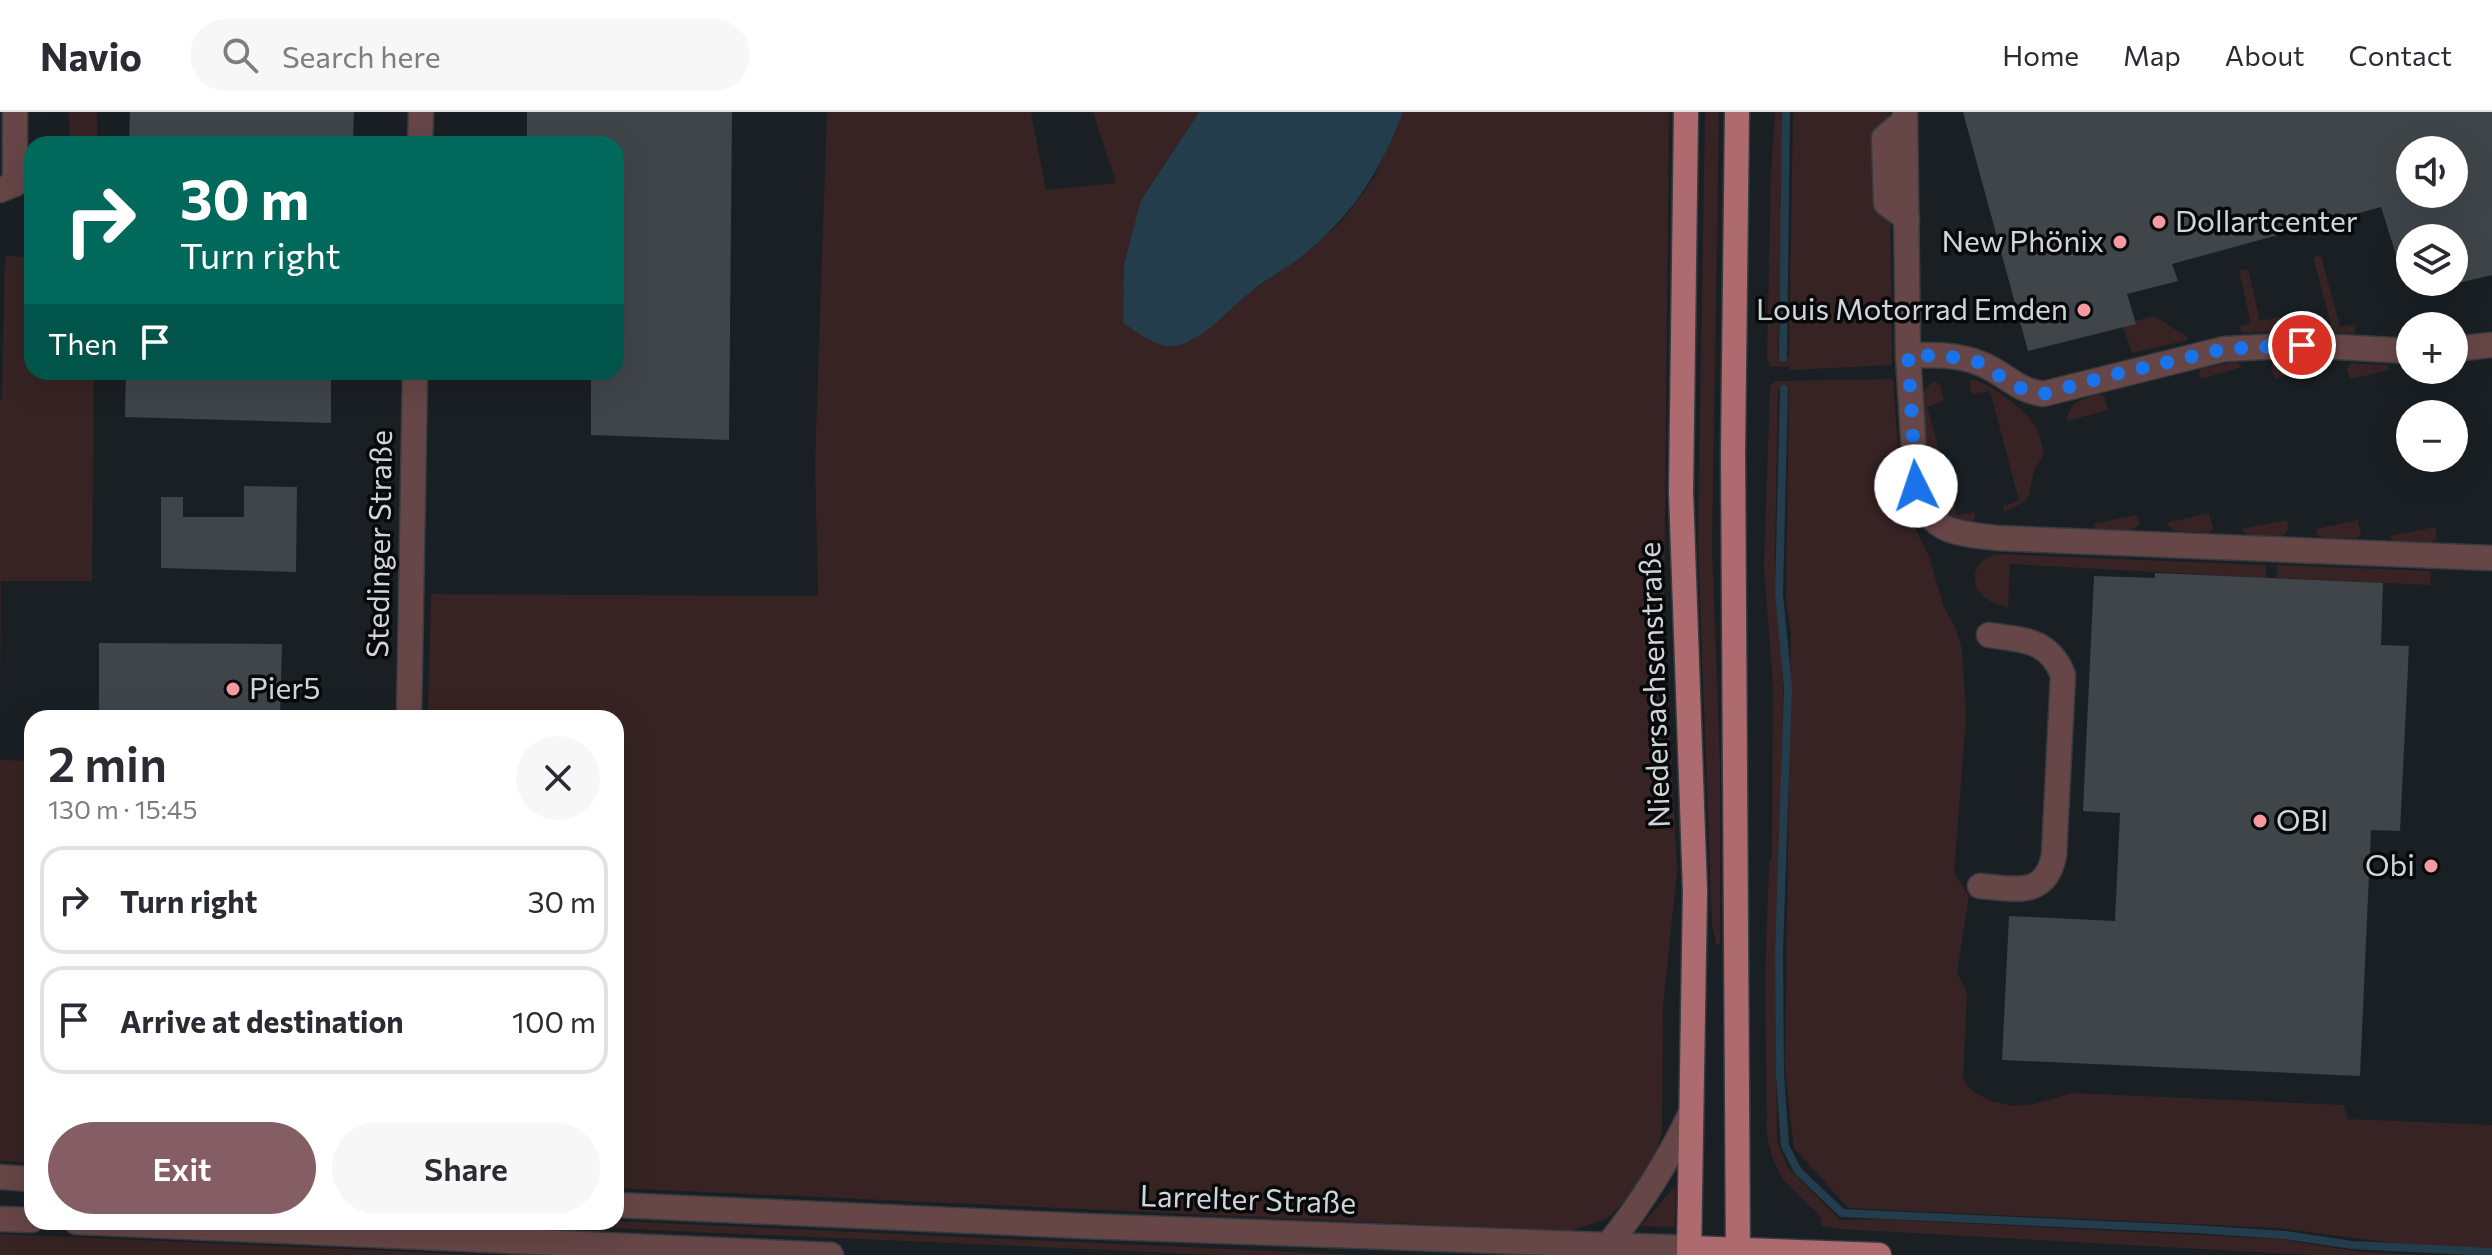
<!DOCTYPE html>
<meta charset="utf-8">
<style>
body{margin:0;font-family:Commissioner,sans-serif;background:#f7f7f7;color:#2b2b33;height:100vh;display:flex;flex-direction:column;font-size:30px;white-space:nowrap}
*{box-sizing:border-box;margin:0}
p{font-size:26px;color:#7c7c81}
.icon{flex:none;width:44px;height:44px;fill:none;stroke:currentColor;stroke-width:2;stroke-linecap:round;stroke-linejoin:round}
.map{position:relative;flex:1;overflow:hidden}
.drawer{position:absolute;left:24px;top:598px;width:600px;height:520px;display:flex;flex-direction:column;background:#fff;border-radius:24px;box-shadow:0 8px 32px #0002}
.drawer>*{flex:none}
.guide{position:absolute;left:24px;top:24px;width:600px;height:244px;border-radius:24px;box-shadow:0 8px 32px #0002;background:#00695c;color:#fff;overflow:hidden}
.tools{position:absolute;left:2396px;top:24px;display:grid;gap:16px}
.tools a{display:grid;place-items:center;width:72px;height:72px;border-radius:50%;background:#fff;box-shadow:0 8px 32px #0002;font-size:40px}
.pin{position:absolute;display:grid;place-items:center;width:68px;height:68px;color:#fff;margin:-34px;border:4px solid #fff;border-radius:50%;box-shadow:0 2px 8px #0007}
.me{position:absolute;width:88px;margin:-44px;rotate:356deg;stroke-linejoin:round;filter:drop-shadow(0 0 6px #0008)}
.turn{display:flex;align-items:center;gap:28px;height:168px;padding:0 24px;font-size:36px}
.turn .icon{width:104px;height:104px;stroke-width:2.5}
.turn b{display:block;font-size:56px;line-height:68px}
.then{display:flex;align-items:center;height:76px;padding:0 24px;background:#0003;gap:16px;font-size:30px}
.round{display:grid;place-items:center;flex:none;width:84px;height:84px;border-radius:42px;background:#f7f7f7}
.summary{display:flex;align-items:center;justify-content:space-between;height:136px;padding:0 24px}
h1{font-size:48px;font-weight:600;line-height:60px}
.cta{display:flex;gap:16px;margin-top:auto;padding:16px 24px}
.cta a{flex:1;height:92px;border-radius:48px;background:#855d64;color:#fff;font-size:32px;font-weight:600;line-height:92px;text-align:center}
.cta a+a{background:#f7f7f7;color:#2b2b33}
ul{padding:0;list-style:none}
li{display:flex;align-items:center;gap:24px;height:108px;margin:0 16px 12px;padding:0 8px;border:4px solid #e1e1e2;border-radius:24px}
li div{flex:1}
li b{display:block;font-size:30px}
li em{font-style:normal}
header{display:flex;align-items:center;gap:48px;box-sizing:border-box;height:112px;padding:0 40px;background:#fff;border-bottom:2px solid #e1e1e2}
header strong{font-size:38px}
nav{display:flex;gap:44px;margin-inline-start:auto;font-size:28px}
.search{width:560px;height:72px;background:#f7f7f7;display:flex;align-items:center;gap:20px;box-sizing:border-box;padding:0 28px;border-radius:44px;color:#7c7c81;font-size:30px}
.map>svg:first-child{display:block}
.green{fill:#372324}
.water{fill:#233d4c}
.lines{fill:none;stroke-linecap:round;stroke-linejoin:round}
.stream{stroke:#233d4c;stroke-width:8}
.building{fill:#3f4549;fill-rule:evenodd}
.minor-casing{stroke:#373c40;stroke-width:27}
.major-casing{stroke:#373c40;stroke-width:27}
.minor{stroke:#674647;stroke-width:24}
.major{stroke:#ae6b6f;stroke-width:24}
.route{stroke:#1a73e8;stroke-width:14;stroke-dasharray:0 25.2}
.poi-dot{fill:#f49aa0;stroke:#07090a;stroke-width:3}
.labels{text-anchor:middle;stroke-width:7;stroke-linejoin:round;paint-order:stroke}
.poi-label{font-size:30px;fill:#d1d5d8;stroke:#07090a;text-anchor:start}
.street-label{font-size:30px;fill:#d1d5d8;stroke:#07090a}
</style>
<header>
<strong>Navio</strong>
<div class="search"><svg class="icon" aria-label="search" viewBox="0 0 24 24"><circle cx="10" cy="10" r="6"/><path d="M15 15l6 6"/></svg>Search here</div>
<nav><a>Home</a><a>Map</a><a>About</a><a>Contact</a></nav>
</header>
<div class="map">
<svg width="2492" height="1143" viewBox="0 0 2492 1143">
<rect width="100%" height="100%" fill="#1a1f23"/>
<!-- green -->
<g class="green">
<rect x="69" y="0" width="28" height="32"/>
<path d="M 827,0 L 1031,0 L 1046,78 L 1116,71 L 1093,0 L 1199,0 L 1141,88 L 1190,230 L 1248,182 L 1305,142 L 1342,109 L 1374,66 L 1403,0 L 1669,0 L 1664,506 L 1677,758 L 1663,896 L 1662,1021 L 1649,1061 L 1628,1087 L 1606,1107 L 1571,1119 L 616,1076 L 616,606 L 428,606 L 431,482 L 818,484 L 815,351 Z"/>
<path d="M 1705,0 L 1719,0 L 1712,436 L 1720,652 L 1720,832 L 1717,834 L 1712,813 L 1698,432 Z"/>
<path d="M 1775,0 L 1784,0 L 1778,245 L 1789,246 L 1793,0 L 1889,0 L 1892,253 L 1790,258 L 1789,255 L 1770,254 L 1767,246 L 1771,62 Z"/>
<path d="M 5,144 L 32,145 L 32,260 L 94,260 L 92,469 L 1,469 L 0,603 L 0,288 L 2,288 Z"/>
<path d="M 2321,144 L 2340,215 L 2356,212 L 2355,222 L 2315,219 L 2315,216 L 2331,212 L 2313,145 Z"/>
<path d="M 2248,157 L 2260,209 L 2280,205 L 2282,214 L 2274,219 L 2245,221 L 2241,219 L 2240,214 L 2251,211 L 2239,159 Z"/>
<path d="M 2154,204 L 2187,225 L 2188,228 L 2132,241 L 2123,215 L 2135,209 Z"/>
<path d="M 2277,248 L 2312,248 L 2317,256 L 2275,267 L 2271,254 Z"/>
<path d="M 2237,250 L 2242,255 L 2201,267 L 2199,261 L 2202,256 Z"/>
<path d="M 2352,251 L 2387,253 L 2390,258 L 2350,267 L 2347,257 Z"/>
<path d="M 1893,267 L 1901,380 L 1907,400 L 1929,445 L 1944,495 L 1956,517 L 1962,537 L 1966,607 L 1954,761 L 1969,784 L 1957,860 L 1967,881 L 1963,967 L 1972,979 L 1991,989 L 2014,994 L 2034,992 L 2072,981 L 2344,993 L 2347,1007 L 2492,1013 L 2492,1136 L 2408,1133 L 2279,1116 L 1848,1096 L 1794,1036 L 1785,956 L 1791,520 L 1786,490 L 1789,276 L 1778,277 L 1775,443 L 1776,483 L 1782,521 L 1783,577 L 1781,728 L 1775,826 L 1777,1029 L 1788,1056 L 1840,1108 L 1878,1107 L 2280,1127 L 2360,1140 L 2427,1143 L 2311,1143 L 1839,1117 L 1822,1114 L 1820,1104 L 1783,1068 L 1773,1047 L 1767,1025 L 1765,870 L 1769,752 L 1772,745 L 1773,572 L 1764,456 L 1770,274 L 1775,269 Z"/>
<path d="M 1971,268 C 1986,267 2026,299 2034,312 C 2040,321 2042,333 2044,343 L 2034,358 L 2029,383 L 2024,390 L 2004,400 L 2003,394 L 2019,389 L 1990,279 L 1972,282 L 1969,275 Z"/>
<path d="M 1933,269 L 1940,272 L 1944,289 L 1927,295 L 1957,403 L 1975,400 L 1974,412 C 1952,408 1939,400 1931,379 L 1921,291 L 1924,279 Z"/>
<path d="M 2099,282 L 2104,284 L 2108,298 L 2067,309 C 2069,289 2081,288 2099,282 Z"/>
<path d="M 2209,401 L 2213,417 L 2209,421 L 2174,419 L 2166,411 Z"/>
<path d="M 2136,403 L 2140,412 L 2131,419 L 2097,418 L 2093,412 Z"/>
<path d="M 2287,408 L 2289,417 L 2283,424 L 2247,423 L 2241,417 Z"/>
<path d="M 2358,408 L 2361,421 L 2358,426 L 2325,426 L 2317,423 L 2316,417 Z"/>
<path d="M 2435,415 L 2437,426 L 2431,430 L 2393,429 L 2390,424 Z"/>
<path d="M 1998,442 L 2266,453 L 2266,466 L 2010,452 L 2008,495 C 2000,493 1991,491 1984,485 C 1966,469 1976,445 1998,442 Z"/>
<path d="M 2277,453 L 2431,459 L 2430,473 L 2277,466 Z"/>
<path d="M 0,648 L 32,649 L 32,1051 L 0,1049 Z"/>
<path d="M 1675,1074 L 1675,1115 L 1641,1114 Z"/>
<path d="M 616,1109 L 1358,1143 L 1219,1143 L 472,1110 Z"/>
<path d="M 0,1122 L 485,1143 L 0,1143 Z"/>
</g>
<!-- water -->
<path class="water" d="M 1199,0 L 1403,0 C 1381,58 1355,100 1307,140 C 1288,156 1266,167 1247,183 C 1225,200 1201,232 1172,234 C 1154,235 1138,220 1123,211 L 1124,153 L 1141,88 Z"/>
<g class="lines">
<!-- stream -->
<g class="stream">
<path d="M 1783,246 L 1786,0"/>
<path d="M 1784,277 L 1779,482 L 1788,576 L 1779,839 L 1780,963 L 1785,1034 L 1798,1059 L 1842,1101 L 2193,1117 L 2285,1123 L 2352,1133 L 2492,1140"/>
</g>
</g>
<!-- building -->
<g class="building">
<path d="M 130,0 L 354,0 L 353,32 L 129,32 Z"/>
<path d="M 527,0 L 732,0 L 729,328 L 591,323 L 591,260 L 616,260 L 616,32 L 527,32 Z"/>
<path d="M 1963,0 L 2492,0 L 2492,163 L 2454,172 L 2454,126 L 2410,126 L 2410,170 L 2417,171 L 2406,174 L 2381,95 L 2172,152 L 2178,169 L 2127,182 L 2136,212 L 2028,239 ZM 2410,38 L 2454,38 L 2454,82 L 2410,82 Z"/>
<path d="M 126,260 L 331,260 L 331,311 L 125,305 Z"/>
<path d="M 244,374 L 297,375 L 296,460 L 161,456 L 161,385 L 183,385 L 183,405 L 244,405 Z"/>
<path d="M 2155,461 L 2383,471 L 2381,533 L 2409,534 L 2400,719 L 2371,718 L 2360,964 L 2002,948 L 2009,804 L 2115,809 L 2120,701 L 2083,699 L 2094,464 L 2155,466 Z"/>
<path d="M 99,531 L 282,532 L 280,606 L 99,606 Z"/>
</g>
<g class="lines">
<!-- minor casing -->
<g class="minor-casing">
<g id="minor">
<path d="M 1905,0 L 1908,243"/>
<path d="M 1905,8 L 1884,26 L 1886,91 L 1907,107"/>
<path d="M 420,32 L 421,0"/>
<path d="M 0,78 L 15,72 L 15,0"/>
<path d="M 2454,237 L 2492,233"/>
<path d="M 2410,239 L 2302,233 L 2224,237 L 2043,282 C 2015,278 2004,260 1979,251 C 1957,242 1932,243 1908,243 L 1916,374 C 1928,421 1955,421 1997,426 L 2492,446"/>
<path d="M 409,606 L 415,260"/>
<path d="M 1980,774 C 2015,777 2046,786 2054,743 L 2063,563 C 2049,527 2023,528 1989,523"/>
<path d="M 0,1065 L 32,1067"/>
<path d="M 616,1093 L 1083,1114 L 1690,1136"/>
<path d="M 0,1107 L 32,1108"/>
<path d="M 76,1110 L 831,1143"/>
<path d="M 1608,1133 C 1642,1091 1668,1049 1691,1001"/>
</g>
</g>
<!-- major casing -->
<g class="major-casing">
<g id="major">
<path d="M 1686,0 L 1681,380 L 1695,779 L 1689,1143"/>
<path d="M 1737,0 L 1733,341 L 1738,1143"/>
<path d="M 1690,1136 L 1879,1143"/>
</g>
</g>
<!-- minor -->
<use href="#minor" class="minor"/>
<!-- major -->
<use href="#major" class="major"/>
</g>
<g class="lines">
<!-- route -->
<path class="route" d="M 1916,374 L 1908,243 L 1946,244 L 1978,250 L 2017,275 L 2043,282 L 2112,263 L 2224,237 L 2302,233"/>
</g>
<!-- markers -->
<g class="poi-dot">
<circle cx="2159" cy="110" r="8"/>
<circle cx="2120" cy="130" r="8"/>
<circle cx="2084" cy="198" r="8"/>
<circle cx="233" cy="577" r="8"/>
<circle cx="2260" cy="709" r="8"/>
<circle cx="2431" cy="754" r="8"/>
</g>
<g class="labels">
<!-- poi labels -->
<g class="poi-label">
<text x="2175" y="120">Dollartcenter</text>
<text x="2104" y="140" text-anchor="end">New Phönix</text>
<text x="2068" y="208" text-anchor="end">Louis Motorrad Emden</text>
<text x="249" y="587">Pier5</text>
<text x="2276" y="719">OBI</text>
<text x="2415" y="764" text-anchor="end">Obi</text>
</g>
<!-- street labels -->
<g class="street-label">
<text transform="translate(380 432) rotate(-89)" y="10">Stedinger Straße</text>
<text transform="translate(1655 573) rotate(-92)" y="10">Niedersachsenstraße</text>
<text transform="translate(1248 1088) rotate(2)" y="10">Larrelter Straße</text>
</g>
</g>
</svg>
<div class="tools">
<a><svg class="icon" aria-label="sound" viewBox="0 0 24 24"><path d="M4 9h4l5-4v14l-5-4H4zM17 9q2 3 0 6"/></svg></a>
<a><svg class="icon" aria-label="layers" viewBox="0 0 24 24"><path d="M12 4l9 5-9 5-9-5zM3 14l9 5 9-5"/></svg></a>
<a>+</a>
<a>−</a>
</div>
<div class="pin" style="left:2302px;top:233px;background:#d93025"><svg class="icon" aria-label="arrive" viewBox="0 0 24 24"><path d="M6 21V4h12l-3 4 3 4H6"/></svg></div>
<svg class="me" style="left:1916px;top:374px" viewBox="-20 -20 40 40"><circle r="19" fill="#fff"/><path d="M0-13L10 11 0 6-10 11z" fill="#1a73e8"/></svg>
<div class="guide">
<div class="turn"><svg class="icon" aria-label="right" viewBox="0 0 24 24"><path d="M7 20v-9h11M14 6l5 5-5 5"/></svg><div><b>30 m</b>Turn right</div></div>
<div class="then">Then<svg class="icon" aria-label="arrive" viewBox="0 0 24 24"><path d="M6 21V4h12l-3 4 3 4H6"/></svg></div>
</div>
<section class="drawer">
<div class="summary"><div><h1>2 min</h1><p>130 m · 15:45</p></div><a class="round"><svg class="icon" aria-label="close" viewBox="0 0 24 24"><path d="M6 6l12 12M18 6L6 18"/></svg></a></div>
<ul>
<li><svg class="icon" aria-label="right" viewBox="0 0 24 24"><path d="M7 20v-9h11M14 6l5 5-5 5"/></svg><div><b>Turn right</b></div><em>30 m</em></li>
<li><svg class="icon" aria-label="arrive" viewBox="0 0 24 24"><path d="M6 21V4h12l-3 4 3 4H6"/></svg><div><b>Arrive at destination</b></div><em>100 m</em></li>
</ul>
<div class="cta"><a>Exit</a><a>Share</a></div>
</section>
</div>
